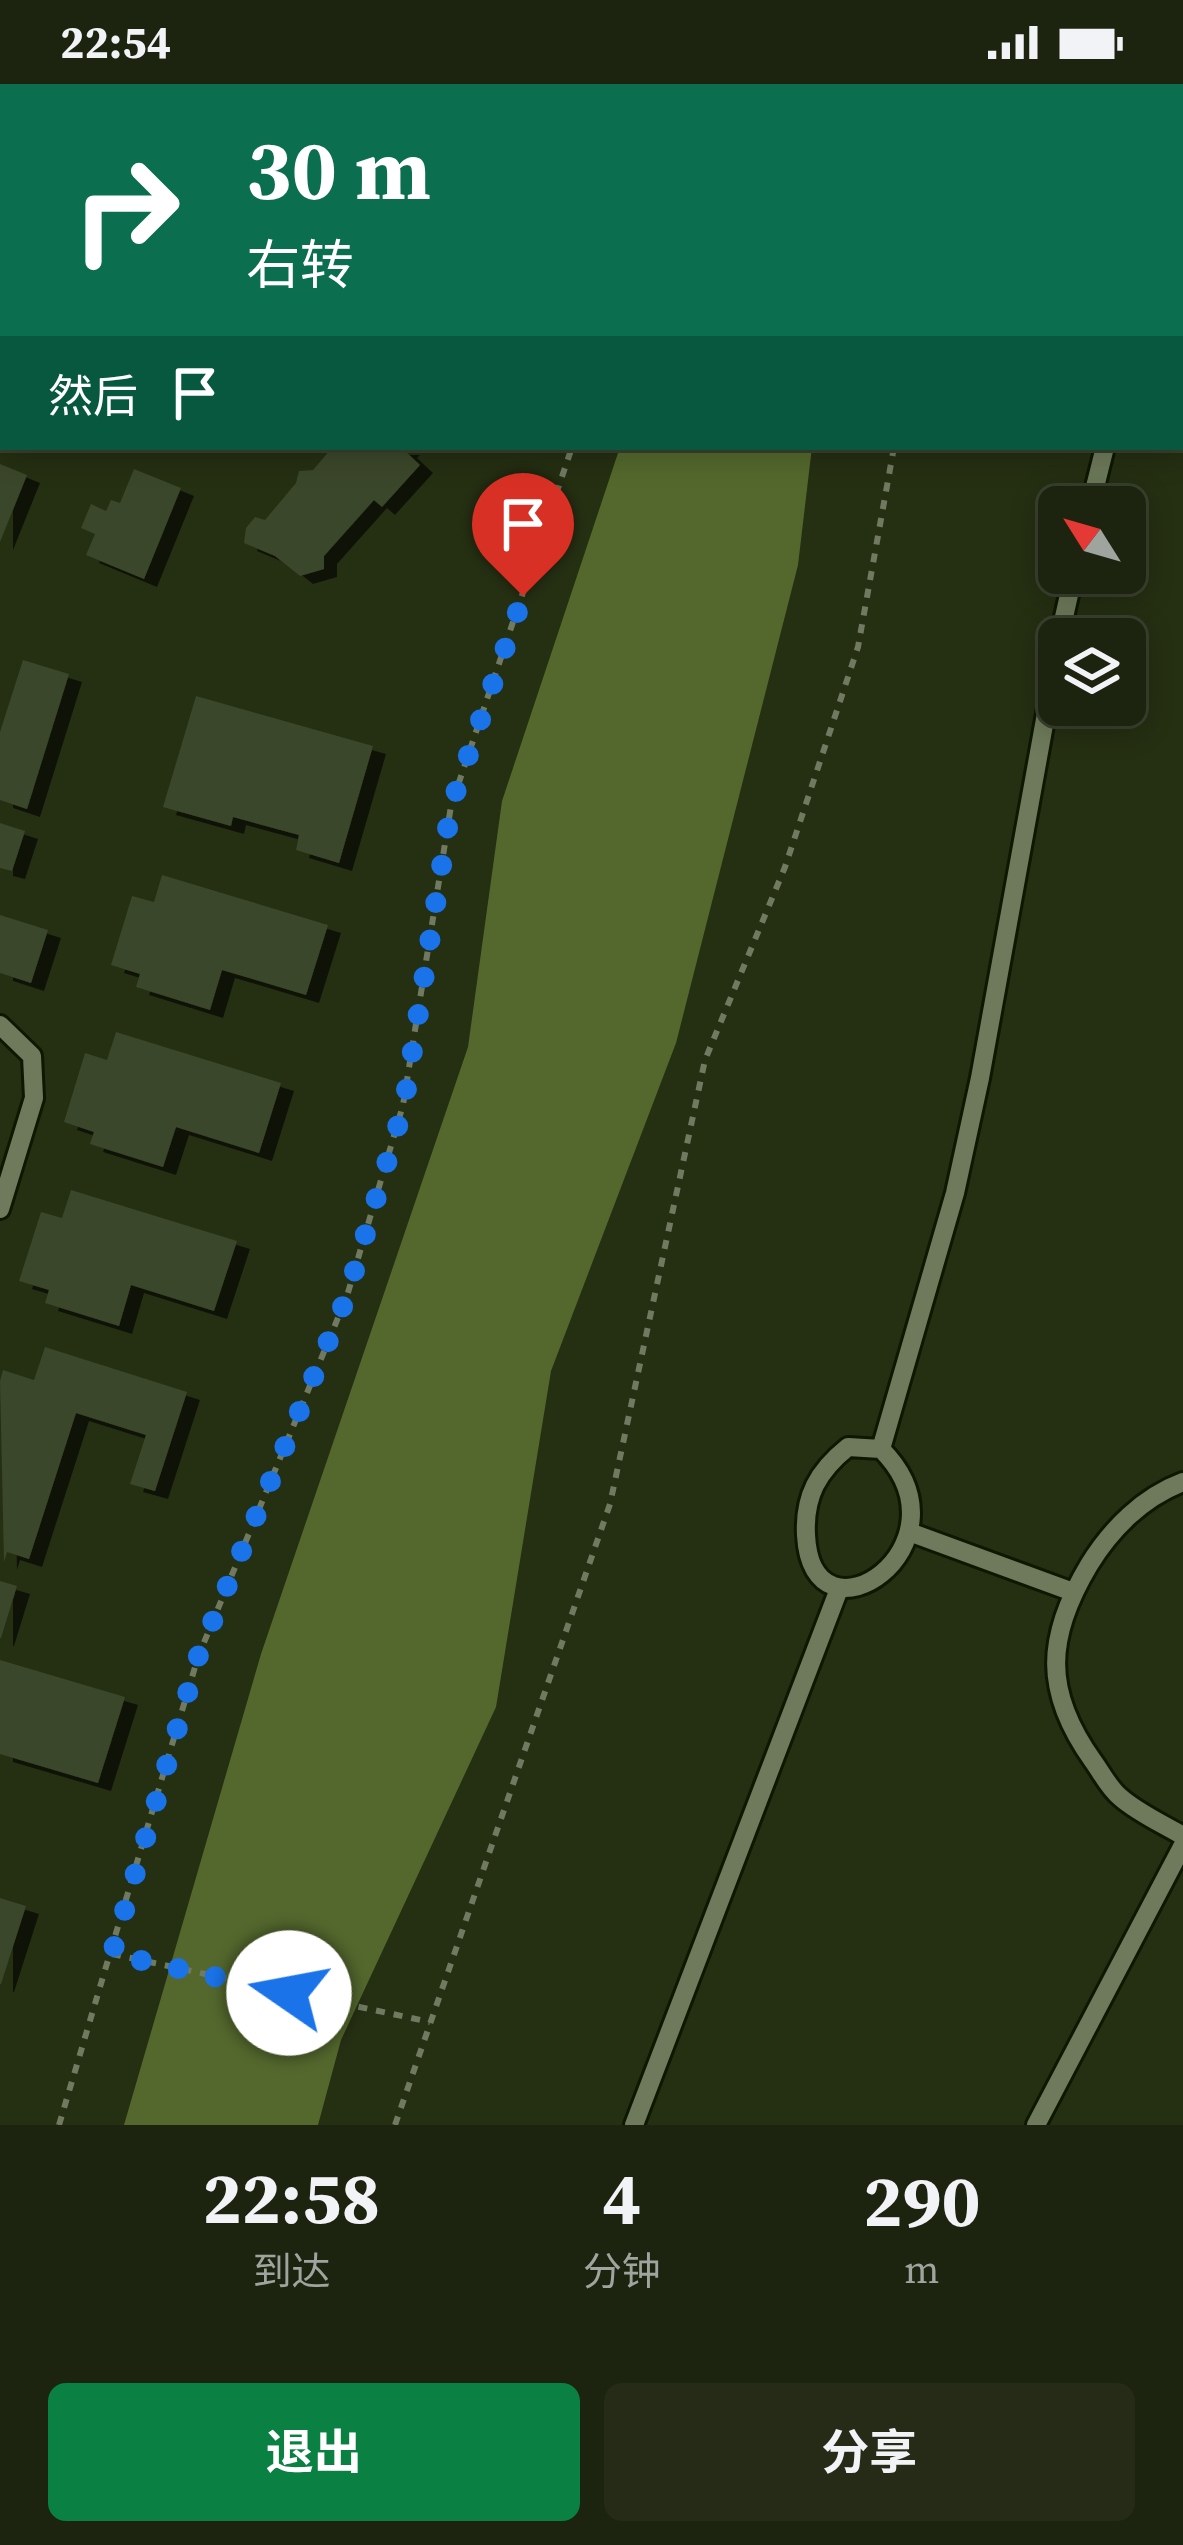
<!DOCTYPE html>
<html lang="zh">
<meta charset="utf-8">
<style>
body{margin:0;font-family:"Source Serif 4","Noto Sans SC",serif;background:#252b17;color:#f1f3f6;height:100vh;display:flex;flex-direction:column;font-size:45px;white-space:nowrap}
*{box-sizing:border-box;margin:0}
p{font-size:39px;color:#a0a49e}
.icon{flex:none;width:66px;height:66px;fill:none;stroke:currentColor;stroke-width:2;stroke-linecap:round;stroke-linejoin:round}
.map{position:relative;height:2041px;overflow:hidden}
.details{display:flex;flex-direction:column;background:#1c230e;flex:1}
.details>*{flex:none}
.hud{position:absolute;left:0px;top:0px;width:1185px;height:366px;box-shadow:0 6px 30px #0003,0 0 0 3px #3a402e;background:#0b6e4f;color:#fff;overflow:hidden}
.needle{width:78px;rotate:307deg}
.tools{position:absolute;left:1038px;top:402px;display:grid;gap:24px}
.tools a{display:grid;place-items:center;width:108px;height:108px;border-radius:18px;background:#1c230e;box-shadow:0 6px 30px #0003,0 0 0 3px #3a402e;font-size:60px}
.pin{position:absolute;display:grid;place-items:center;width:102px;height:102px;color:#fff;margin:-123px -51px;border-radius:50% 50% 50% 0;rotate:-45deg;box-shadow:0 0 12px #0007}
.pin .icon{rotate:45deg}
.me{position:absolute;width:132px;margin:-66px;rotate:282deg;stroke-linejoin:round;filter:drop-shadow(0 0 9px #0008)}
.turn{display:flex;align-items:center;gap:42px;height:252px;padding:0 48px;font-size:54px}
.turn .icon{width:156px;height:156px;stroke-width:2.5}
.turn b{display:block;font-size:84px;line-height:102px}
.then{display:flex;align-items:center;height:114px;padding:0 48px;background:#0003;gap:24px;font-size:45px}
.eta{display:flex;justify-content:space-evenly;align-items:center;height:204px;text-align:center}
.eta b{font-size:72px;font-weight:700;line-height:84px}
.cta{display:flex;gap:24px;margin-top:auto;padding:24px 48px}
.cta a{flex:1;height:138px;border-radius:18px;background:#0b8043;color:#fff;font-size:48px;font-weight:700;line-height:138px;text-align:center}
.cta a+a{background:#252b17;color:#f1f3f6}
.status{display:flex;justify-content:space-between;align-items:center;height:84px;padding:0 60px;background:#1c230e;direction:ltr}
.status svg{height:33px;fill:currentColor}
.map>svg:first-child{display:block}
.water{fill:#54682d}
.building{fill:#3b4629;filter:url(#shadow)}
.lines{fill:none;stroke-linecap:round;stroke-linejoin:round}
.service-casing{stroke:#0e1700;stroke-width:24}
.path{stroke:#717a61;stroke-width:6;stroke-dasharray:9 9;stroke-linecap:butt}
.service{stroke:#6e7a5b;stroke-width:18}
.route{stroke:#1a73e8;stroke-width:21;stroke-dasharray:0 37.8}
</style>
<div class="status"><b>22:54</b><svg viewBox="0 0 49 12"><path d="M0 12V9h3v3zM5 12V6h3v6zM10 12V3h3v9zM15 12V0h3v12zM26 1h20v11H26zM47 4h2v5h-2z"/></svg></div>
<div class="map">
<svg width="1183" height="2041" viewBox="0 0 1183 2041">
<defs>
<filter id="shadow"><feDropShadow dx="13" dy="8" stdDeviation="0" flood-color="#0009"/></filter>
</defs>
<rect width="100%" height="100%" fill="#252f12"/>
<!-- water -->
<path class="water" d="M 620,363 L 812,363 L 798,481 L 676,959 L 551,1287 L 496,1623 L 341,1956 L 318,2041 L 124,2041 L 261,1570 L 468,963 L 502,717 Z"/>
<!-- building -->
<g class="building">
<path d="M 326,363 L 407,363 L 404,366 L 420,381 L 382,423 L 374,416 L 324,472 L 324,485 L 300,492 L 275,472 L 244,459 L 246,444 L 255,433 L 265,436 L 296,399 L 299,387 L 313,386 L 330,366 Z"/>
<path d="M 0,380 L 27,391 L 0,458 Z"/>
<path d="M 134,385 L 181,404 L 144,495 L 86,471 L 95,450 L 81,444 L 91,420 L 106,427 L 111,416 L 120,419 Z"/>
<path d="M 23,576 L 69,590 L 27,725 L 0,716 L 0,648 Z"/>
<path d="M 196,612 L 373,662 L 339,779 L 296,766 L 299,751 L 233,733 L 231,742 L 163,723 Z"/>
<path d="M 0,739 L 25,747 L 12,787 L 0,784 Z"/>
<path d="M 162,791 L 328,841 L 306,911 L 222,886 L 210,926 L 136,903 L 140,890 L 111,881 L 132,812 L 154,818 Z"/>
<path d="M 0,831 L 48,846 L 31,899 L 0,889 Z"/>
<path d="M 116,948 L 281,999 L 259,1069 L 176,1043 L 163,1083 L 90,1060 L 94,1048 L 64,1038 L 85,969 L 107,976 Z"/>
<path d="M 71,1106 L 237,1157 L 214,1227 L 131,1201 L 119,1242 L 45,1219 L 49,1206 L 19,1197 L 41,1128 L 62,1134 Z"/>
<path d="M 45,1263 L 187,1308 L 155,1407 L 130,1400 L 146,1351 L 76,1329 L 29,1475 L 7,1468 L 4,1478 L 0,1297 L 3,1286 L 34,1296 Z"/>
<path d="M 0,1497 L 17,1502 L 1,1554 L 0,1554 Z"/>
<path d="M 0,1576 L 125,1613 L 98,1699 L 0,1670 Z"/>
<path d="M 0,1814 L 26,1822 L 1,1900 L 0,1900 Z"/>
</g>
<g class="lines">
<!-- service casing -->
<g class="service-casing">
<g id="service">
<path d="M 363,3 L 364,0"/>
<path d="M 1158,3 L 1158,0"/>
<path d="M 0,336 L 3,337"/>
<path d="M 1090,423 L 1105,363"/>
<path d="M 1059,555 L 1074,489"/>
<path d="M 0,941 L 32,972 L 34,1014 L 0,1125"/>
<path d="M 848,1363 L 881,1365 C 977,1461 812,1572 806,1451 C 804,1412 818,1387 848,1363 Z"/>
<path d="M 881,1365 L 955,1109 L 980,994 L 1059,558"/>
<path d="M 1183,1398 C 1143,1413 1111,1445 1089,1481 C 1046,1553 1043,1607 1093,1677 C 1101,1688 1109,1704 1120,1713 C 1138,1729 1163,1740 1183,1752"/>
<path d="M 912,1449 L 1073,1508"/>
<path d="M 634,2041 L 839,1505"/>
<path d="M 1036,2041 L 1183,1761"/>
</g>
</g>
<!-- path -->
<g class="path">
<path d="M 639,3 L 640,0"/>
<path d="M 928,3 L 928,0"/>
<path d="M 112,1870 L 430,1938"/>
<path d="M 59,2041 L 198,1573 L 347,1212 L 403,1021 L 451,722 L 572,363"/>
<path d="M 395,2041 L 610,1420 L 705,976 L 785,783 L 858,563 L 894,363"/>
</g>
<!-- service -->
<use href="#service" class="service"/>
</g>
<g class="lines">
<!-- route -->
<path class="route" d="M 289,1909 L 112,1870 L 198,1573 L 347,1212 L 404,1021 L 451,722 L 523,512"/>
</g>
</svg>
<div class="tools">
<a><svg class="needle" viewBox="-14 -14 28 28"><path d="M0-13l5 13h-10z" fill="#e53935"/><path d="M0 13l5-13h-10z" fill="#a0a49e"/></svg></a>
<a><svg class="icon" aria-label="layers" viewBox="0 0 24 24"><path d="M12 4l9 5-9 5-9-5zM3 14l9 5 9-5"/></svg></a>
</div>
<div class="pin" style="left:523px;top:512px;background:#d93025"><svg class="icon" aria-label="arrive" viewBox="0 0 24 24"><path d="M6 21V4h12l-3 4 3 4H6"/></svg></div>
<svg class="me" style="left:289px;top:1909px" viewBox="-20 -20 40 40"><circle r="19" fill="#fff"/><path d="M0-13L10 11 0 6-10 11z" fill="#1a73e8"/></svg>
<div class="hud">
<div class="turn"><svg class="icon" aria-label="right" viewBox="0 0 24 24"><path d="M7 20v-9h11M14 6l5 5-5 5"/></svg><div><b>30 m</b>右转</div></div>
<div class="then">然后<svg class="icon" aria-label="arrive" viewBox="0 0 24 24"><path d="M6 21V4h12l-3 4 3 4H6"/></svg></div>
</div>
</div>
<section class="details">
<div class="eta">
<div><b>22:58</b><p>到达</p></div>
<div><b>4</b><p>分钟</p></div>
<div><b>290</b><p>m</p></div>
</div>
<div class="cta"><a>退出</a><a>分享</a></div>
</section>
